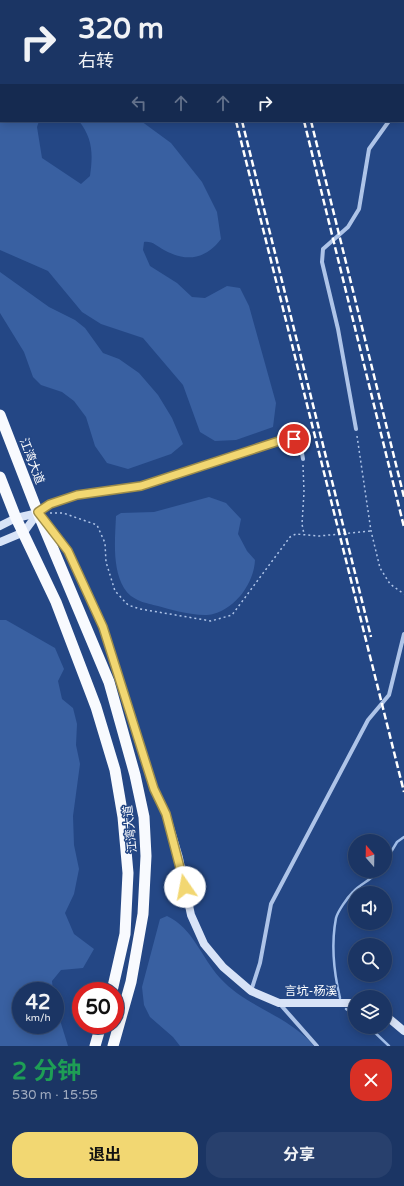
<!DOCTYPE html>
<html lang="zh">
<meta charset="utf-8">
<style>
body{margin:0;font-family:"Varela Round","Noto Sans SC",sans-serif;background:#28406d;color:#f1f3f6;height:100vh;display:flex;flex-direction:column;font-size:15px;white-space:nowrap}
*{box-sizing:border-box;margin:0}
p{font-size:13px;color:#a0abbf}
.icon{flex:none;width:22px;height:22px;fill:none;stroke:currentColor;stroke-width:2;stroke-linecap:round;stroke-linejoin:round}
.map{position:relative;height:1046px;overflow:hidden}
.drawer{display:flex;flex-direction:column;background:#1b3564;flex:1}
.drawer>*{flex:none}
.hud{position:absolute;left:0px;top:0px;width:404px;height:122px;box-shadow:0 2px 10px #0003,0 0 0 1px #395078;background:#1b3564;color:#f1f3f6;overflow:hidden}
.needle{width:26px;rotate:340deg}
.controls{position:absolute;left:348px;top:834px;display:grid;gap:8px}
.controls a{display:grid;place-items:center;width:44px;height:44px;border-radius:50%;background:#1b3564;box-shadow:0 2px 10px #0003,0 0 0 1px #395078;font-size:20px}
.speed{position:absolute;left:12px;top:982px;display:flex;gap:8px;font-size:20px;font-weight:700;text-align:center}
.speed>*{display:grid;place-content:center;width:52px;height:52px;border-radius:50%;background:#1b3564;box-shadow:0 2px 10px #0003,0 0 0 1px #395078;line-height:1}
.speed small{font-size:10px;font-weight:400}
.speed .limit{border:6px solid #d22;background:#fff;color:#111}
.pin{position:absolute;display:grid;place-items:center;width:34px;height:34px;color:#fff;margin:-17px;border:2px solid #fff;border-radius:50%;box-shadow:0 1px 4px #0007}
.me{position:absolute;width:44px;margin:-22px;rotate:348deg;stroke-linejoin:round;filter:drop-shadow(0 0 3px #0008)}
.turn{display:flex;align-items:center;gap:14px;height:84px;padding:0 12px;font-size:18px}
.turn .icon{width:52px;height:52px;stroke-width:2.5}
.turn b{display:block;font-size:28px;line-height:34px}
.lanes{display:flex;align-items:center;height:38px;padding:0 12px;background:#0003;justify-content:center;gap:20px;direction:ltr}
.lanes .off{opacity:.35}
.round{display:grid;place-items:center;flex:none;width:42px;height:42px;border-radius:16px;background:#28406d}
.headline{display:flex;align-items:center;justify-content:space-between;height:68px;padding:0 12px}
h1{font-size:24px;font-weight:700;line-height:30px;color:#1e9e55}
.primary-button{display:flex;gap:8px;margin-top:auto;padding:8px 12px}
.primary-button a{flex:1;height:46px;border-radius:16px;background:#f2d772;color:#111;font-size:16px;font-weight:700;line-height:46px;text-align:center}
.primary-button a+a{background:#28406d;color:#f1f3f6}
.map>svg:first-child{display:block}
.green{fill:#3960a1}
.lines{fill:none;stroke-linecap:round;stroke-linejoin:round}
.stream{stroke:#a2bee9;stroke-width:2.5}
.path{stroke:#aec4e8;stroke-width:1.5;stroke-dasharray:2 3;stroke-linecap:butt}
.minor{stroke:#aec4e8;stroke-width:4}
.secondary{stroke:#d8e3f7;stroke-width:8}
.trunk{stroke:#f8fafe;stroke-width:11}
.rail{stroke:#fff;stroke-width:2.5;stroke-dasharray:7 3;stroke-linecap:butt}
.route-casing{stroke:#9d8c4a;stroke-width:10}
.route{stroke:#f2d772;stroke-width:7}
.labels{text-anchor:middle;stroke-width:3;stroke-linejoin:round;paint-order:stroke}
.street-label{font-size:12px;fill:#fff;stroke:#244785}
</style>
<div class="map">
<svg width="404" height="1046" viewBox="0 0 404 1046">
<rect width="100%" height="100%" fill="#244785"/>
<!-- green -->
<g class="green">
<path d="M 0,0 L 23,0 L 1,1 L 1,121 L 39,121 L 37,127 L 42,158 L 81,184 L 90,176 C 93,154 93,139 79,121 L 141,121 L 171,143 L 202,182 L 217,212 L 221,239 C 205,260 186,262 164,250 C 156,246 153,241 144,242 L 143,250 L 150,266 L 177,283 L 192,297 L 205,298 L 227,286 L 240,288 L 249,306 L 276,403 L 273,427 L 236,440 L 215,441 L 200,432 L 183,385 L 143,338 L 101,324 L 82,312 L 48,271 L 0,250 Z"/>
<path d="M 0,272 L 49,307 L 75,320 L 85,328 L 103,353 L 119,359 L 139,373 L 158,395 L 172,418 L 183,444 L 171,454 L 128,469 L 107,463 L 95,446 L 86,417 L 74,401 L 62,392 L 41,385 L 33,377 L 24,352 L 0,313 Z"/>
<path d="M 209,497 L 226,503 L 241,519 L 238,534 L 247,551 L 255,560 C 254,583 236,608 213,614 C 201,618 171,610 158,606 C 146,603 132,601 124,588 C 112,568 115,539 116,516 L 121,513 L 154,512 Z"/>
<path d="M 0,620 L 6,620 L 55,648 L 64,669 L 58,681 L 62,699 L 73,708 L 77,724 L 76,745 L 80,764 L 73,816 L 74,845 L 79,869 L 74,894 L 65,913 L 74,934 L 94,949 L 83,968 L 61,970 L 52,981 L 53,991 L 21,991 L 21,1025 L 55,1025 L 55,1004 L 68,1046 L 0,1046 Z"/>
<path d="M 167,916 C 193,928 201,957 220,978 C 246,1007 288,1015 314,1046 L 180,1046 L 173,1037 L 150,1017 L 144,1005 L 142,987 L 160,919 Z"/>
</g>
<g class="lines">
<!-- stream -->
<g class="stream">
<path d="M 385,862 L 397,842 L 404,837"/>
<path d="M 340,998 C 334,973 331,944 336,918 C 338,911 347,898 353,892 C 360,884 372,880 378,871"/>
<path d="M 346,1009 L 355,1015"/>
<path d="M 369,1027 L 389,1046"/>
</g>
<!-- path -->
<g class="path">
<path d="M 357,436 L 371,531 L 380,568 L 390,584 L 404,594"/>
<path d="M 303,465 L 304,492 L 302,524 L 304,534"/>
<path d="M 50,513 L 63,513 L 97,525 L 105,543 L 106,562 L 115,591 L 128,605 L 140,609 L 211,621 L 232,615 L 290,537 L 296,534 L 319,536 L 371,531"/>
</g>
<!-- minor -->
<g class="minor">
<path d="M 369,0 L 370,1"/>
<path d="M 356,429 L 338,329 L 322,262 L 323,249 L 348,227 L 359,209 L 369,149 L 389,121"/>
<path d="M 38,512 L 50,505 L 77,495 L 141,486 L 285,439 L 294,439 C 300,445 302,450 303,459"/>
<path d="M 251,991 L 260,963 L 271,904 L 368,720 L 389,695 L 404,634"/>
<path d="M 279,1003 L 317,1046"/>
</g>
<!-- secondary -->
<g class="secondary">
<path d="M 45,521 L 68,551 L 103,627 L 154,789 L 166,814 L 179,858 L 191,915 L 204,944 L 223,967 L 251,991 L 279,1003 L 355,1003"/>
<path d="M 0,526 L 16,518 L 38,513"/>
<path d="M 0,542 L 24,532 L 38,513"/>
<path d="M 385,1015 L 404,1031"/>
</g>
<!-- trunk -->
<g class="trunk">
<path d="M 0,415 L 38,513 L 109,682 L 135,775 L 144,817 L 146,856 L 143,914 L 131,982 L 113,1046"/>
<path d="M 0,477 L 16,518 L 56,602 L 96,707 L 115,770 L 123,817 L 128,873 L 125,934 L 112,991"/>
<path d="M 95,1046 L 101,1025"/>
</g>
<!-- rail -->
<g class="rail">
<path d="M 206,0 L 207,1"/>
<path d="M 213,0 L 214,1"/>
<path d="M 280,0 L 280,1"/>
<path d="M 236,121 L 404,792"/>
<path d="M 242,121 L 371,637"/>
<path d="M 304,121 L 404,527"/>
<path d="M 311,121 L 404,497"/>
</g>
</g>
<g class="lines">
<!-- route casing -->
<g class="route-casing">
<path id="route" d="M 185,887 L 166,814 L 154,789 L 103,627 L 68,551 L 38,512 L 50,504 L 77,495 L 141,486 L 285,439 L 294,439"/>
</g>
<!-- route -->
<use href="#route" class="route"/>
</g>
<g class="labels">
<!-- street labels -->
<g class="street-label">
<text transform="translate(32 461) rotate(69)" y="4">江湾大道</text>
<text transform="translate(130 829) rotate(-96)" y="4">江湾大道</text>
<text x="311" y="995">言坑-杨溪</text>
</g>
</g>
</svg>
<div class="controls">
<a><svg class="needle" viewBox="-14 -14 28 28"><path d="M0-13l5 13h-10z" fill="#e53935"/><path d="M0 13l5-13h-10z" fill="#a0abbf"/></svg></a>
<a><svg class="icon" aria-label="sound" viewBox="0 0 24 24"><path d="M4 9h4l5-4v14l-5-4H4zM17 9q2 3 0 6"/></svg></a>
<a><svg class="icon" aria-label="search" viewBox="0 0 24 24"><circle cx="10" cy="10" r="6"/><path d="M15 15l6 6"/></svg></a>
<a><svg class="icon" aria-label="layers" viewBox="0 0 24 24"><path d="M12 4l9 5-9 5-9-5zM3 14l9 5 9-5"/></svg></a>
</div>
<div class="speed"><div>42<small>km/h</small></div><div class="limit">50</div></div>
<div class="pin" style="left:294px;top:439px;background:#d93025"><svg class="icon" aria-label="arrive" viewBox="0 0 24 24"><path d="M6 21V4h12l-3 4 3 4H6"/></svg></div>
<svg class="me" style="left:185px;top:887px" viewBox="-20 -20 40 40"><circle r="19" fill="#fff"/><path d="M0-13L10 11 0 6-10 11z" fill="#f2d772"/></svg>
<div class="hud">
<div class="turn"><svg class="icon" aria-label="right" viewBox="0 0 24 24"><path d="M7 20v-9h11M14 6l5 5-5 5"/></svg><div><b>320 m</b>右转</div></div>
<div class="lanes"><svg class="icon off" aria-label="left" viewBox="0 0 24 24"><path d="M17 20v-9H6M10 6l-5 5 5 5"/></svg><svg class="icon off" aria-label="ahead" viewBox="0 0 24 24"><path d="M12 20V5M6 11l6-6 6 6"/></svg><svg class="icon off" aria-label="ahead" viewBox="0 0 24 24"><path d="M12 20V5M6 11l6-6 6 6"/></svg><svg class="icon" aria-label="right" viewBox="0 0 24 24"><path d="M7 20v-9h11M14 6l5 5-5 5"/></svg></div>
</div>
</div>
<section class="drawer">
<div class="headline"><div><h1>2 分钟</h1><p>530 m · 15:55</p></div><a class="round" style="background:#d93025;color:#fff"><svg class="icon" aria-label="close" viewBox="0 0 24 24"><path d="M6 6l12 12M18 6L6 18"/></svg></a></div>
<div class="primary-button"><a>退出</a><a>分享</a></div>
</section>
